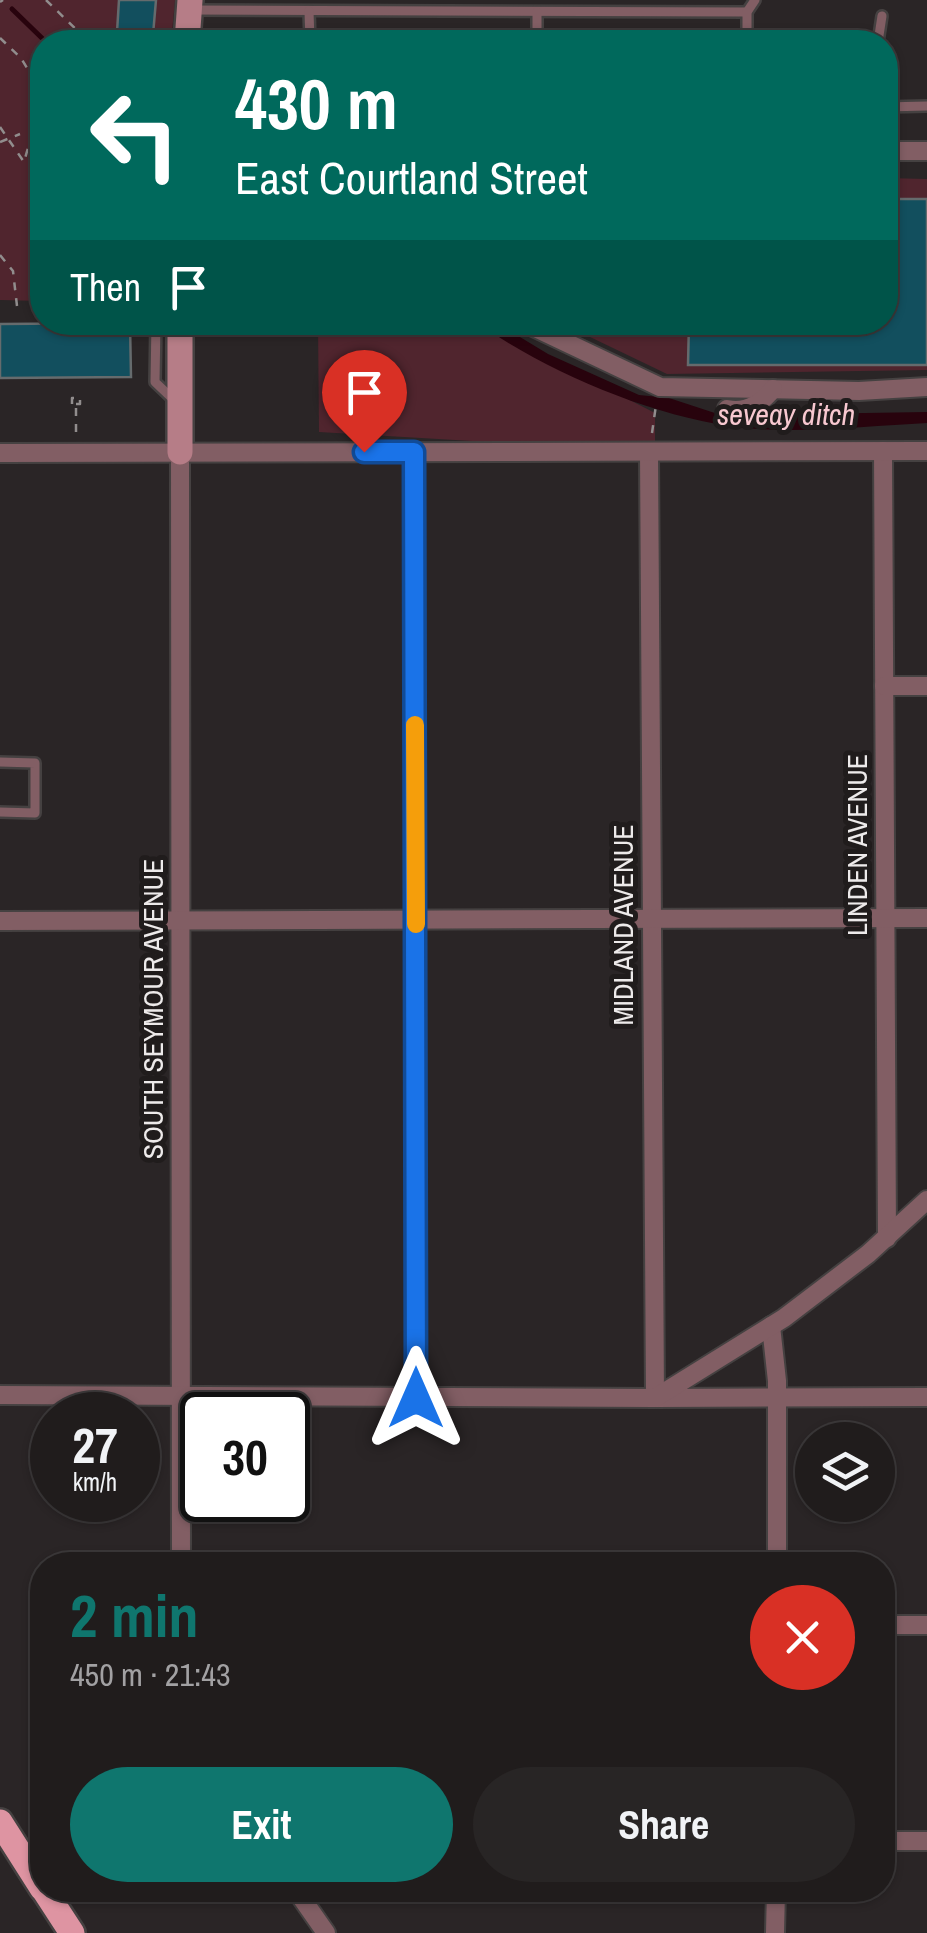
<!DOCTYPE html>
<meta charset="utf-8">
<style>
body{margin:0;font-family:"Archivo Narrow",sans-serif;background:#282525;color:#f1f3f6;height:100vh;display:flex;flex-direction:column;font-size:38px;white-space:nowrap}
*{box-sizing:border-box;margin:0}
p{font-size:32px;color:#a2a1a3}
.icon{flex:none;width:55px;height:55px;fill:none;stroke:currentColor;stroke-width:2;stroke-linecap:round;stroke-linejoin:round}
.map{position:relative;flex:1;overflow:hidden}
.sheet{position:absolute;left:30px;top:1552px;width:865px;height:350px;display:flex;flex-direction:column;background:#201c1c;border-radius:40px;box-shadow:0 2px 8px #0004,0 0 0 2px #3d3a3b}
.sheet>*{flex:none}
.top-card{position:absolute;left:30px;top:30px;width:868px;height:305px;border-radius:40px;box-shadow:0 2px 8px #0004,0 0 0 2px #3d3a3b;background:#00695c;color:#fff;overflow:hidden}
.tools{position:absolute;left:795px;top:1422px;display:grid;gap:20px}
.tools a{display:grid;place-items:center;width:100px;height:100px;border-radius:50%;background:#201c1c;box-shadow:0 2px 8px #0004,0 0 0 2px #3d3a3b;font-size:50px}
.speed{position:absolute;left:30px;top:1392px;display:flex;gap:20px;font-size:50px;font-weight:700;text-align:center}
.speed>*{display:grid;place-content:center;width:130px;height:130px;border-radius:50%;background:#201c1c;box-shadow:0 2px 8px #0004,0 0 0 2px #3d3a3b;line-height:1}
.speed small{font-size:25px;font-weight:400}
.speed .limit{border:5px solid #111;border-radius:15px;background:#fff;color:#111}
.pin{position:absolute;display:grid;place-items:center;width:85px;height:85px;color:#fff;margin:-102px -42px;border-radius:50% 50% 50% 0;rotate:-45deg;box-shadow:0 0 10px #0007}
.pin .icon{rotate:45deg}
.me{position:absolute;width:110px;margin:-55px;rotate:0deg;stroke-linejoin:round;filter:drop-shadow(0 0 8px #0008)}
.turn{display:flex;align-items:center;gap:35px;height:210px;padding:0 40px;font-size:45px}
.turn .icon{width:130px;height:130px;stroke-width:2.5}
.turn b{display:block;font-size:70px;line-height:85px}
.then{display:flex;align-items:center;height:95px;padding:0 40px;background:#0003;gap:20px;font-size:38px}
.round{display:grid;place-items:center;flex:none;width:105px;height:105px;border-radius:52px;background:#282525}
.summary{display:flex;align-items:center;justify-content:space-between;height:170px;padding:0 40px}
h1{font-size:60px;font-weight:800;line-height:75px;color:#0f766e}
.primary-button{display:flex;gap:20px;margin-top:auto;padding:20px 40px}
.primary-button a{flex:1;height:115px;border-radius:60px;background:#0f766e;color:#fff;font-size:40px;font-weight:800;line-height:115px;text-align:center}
.primary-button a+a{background:#282525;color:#f1f3f6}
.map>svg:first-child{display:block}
.green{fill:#50252e}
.water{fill:#28030d}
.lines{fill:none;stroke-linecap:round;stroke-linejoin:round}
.stream{stroke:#28030d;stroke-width:5}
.building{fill:#124f5e;stroke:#656b6d;stroke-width:2.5}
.lane-casing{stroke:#454141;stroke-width:14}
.street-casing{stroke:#454141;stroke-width:22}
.secondary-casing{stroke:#454141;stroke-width:30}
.primary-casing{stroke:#454141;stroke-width:30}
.path{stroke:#918d8d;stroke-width:2.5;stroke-dasharray:8 8;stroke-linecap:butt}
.lane{stroke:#825e64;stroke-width:9}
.street{stroke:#825e64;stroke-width:18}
.secondary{stroke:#b67d87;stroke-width:25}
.primary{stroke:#de94a2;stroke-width:25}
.route-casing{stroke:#114b97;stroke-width:25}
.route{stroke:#1a73e8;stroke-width:18}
.slow{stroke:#f59e0b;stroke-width:18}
.labels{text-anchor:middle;stroke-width:10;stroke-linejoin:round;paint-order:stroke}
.street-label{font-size:28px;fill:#edeaea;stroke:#201c1c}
.water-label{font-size:30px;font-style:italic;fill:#f8c8d0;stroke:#201c1c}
</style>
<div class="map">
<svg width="927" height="1933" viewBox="0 0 927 1933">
<rect width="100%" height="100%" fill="#2a2526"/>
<!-- green -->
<g class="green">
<path d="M 0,0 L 175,0 L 171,42 L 42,42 L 42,301 L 0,300 Z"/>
<path d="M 885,178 L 927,179 L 927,370 L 667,374 L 561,323 L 885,322 Z"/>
<path d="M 318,323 L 479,323 L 655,413 L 655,452 L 319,432 Z"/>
</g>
<!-- water -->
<path class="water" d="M 478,323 L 497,323 L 548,354 L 639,395 L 669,398 L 727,417 L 743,420 L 803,414 L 927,412 L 927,423 C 866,426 789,435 729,426 C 647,414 545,371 478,323 Z"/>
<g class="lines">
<!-- stream -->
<path class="stream" d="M 12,9 L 46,42"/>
</g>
<!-- building -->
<g class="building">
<path d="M 119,0 L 156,0 L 153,35 L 117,32 Z"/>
<path d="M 885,199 L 927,199 L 927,365 L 688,365 L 689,322 L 885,322 Z"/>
<path d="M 130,323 L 131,377 L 0,378 L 0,324 Z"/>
</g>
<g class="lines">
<!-- lane casing -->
<g class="lane-casing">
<g id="lane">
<path d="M 190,10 L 747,12"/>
<path d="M 309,11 L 310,42"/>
<path d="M 537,12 L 537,42"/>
<path d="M 747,42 L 747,12 L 755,0"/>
<path d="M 878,42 L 882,16"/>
<path d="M 885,107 L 927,106"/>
<path d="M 156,322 L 155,382 L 175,401"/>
<path d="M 0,762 L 35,763 L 35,813 L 0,812"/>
</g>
</g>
<!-- street casing -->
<g class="street-casing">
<g id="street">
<path d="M 885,151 L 927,151"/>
<path d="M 523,322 L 660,387 L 859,391 L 927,387"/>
<path d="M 727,409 C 746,413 762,403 773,389"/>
<path d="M 414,451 L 416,1398"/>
<path d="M 883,451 L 887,1238"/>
<path d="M 180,452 L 181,1565"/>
<path d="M 649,452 L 655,1398 L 927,1397"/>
<path d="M 0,453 L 927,451"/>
<path d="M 884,686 L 927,686"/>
<path d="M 0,921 L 927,918"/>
<path d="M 771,1326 L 777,1381 L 777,1565"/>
<path d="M 0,1395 L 655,1398 L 784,1318 L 868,1254 L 927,1200"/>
<path d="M 882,1625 L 927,1625"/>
<path d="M 882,1841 L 927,1841"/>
<path d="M 296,1890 L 326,1933"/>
<path d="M 775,1933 L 776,1890"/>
</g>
</g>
<!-- secondary casing -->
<g class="secondary-casing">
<g id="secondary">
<path d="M 187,42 L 190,0"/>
<path d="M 180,452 L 180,322"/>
</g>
</g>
<!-- primary casing -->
<g class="primary-casing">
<g id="primary">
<path d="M 0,1822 L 42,1888"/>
<path d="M 44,1890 L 72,1933"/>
</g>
</g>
<!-- path -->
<g class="path">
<path d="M 46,0 L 89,42"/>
<path d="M 0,2 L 3,0"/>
<path d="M 0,38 L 21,58 L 33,78 L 42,83"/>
<path d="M 42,123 L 34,135 L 42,145"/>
<path d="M 0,127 L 24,162 L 30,141 L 35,138"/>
<path d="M 0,142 L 20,134"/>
<path d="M 0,255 L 13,271 L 17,306"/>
<path d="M 76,432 L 76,404 L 72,404 L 72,398 L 80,398 L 80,404 L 76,404"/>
<path d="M 652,433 L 656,405"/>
</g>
<!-- lane -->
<use href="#lane" class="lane"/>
<!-- street -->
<use href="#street" class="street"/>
<!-- secondary -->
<use href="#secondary" class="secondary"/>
<!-- primary -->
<use href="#primary" class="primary"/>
</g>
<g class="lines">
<!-- route casing -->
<g class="route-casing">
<path id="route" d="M 364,452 L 414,452 L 416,1398"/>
</g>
<!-- route -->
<use href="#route" class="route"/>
<!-- slow -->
<path class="slow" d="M 415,725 L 416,924"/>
</g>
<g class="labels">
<!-- street labels -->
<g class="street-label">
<text transform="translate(857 845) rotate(-90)" y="10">LINDEN AVENUE</text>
<text transform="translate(623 925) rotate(-90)" y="10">MIDLAND AVENUE</text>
<text transform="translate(153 1009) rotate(-90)" y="10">SOUTH SEYMOUR AVENUE</text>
</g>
<!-- water labels -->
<g class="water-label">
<text x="786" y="425">seveay ditch</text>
</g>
</g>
</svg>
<div class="tools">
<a><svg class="icon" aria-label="layers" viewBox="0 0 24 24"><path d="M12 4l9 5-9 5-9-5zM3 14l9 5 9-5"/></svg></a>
</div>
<div class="speed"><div>27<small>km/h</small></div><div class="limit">30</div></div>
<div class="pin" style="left:364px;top:452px;background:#d93025"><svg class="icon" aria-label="arrive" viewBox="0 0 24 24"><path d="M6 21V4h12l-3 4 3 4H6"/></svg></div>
<svg class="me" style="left:416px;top:1398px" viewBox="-20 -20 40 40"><path d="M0-17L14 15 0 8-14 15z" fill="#1a73e8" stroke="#fff" stroke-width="4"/></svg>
<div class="top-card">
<div class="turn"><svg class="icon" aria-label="left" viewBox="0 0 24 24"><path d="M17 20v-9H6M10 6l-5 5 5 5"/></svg><div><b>430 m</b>East Courtland Street</div></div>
<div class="then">Then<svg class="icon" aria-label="arrive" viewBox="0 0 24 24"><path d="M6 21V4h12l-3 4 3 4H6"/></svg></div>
</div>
<section class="sheet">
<div class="summary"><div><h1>2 min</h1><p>450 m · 21:43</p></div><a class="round" style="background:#d93025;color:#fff"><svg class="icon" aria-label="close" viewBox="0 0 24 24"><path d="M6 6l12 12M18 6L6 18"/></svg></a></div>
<div class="primary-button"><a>Exit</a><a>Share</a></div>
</section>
</div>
